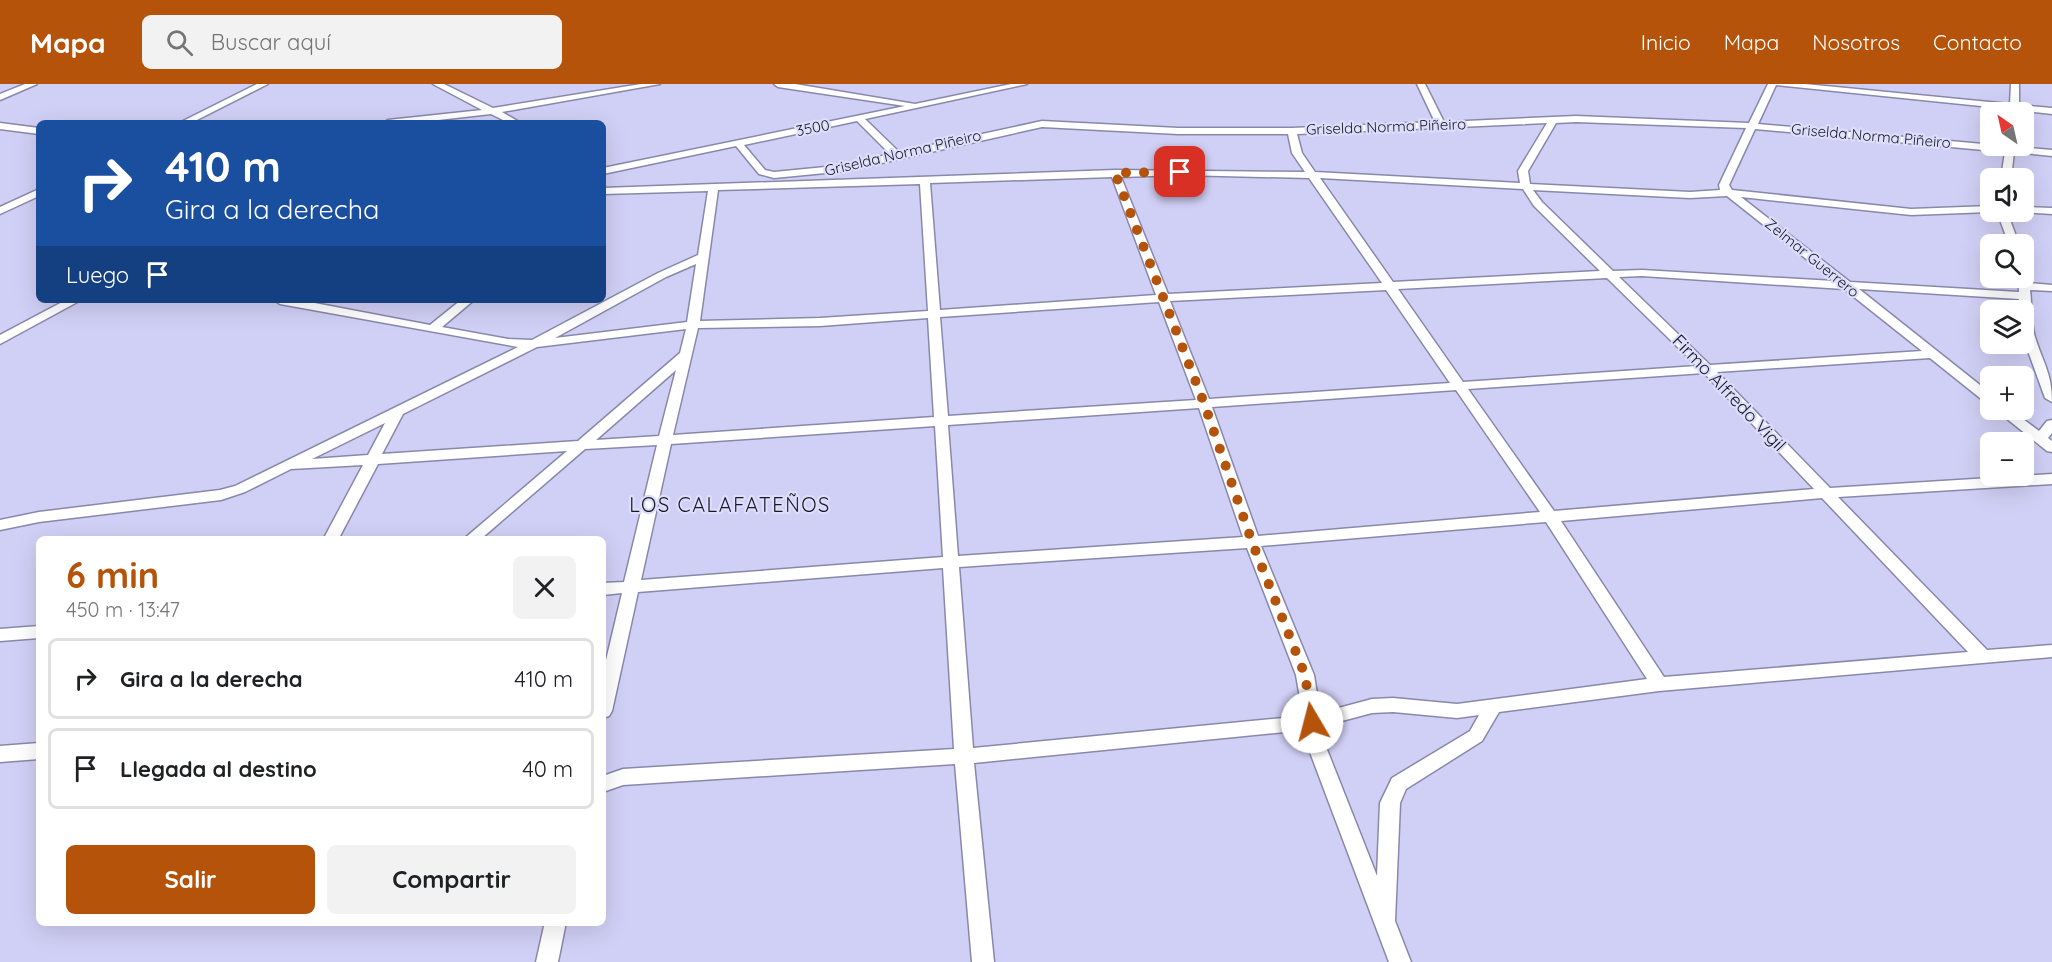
<!DOCTYPE html>
<html lang="es">
<meta charset="utf-8">
<style>
body{margin:0;font-family:Quicksand,sans-serif;background:#f2f2f2;color:#202124;height:100vh;display:flex;flex-direction:column;font-size:22px;white-space:nowrap}
*{box-sizing:border-box;margin:0}
p{font-size:20px;color:#757577}
.icon{flex:none;width:33px;height:33px;fill:none;stroke:currentColor;stroke-width:2;stroke-linecap:round;stroke-linejoin:round}
.map{position:relative;flex:1;overflow:hidden}
.panel{position:absolute;left:36px;top:452px;width:570px;height:390px;display:flex;flex-direction:column;background:#fff;border-radius:9px;box-shadow:0 6px 24px #0002}
.panel>*{flex:none}
.top-card{position:absolute;left:36px;top:36px;width:570px;height:183px;border-radius:9px;box-shadow:0 6px 24px #0002;background:#1a4fa0;color:#fff;overflow:hidden}
.needle{width:39px;rotate:326deg}
.controls{position:absolute;left:1980px;top:18px;display:grid;gap:12px}
.controls a{display:grid;place-items:center;width:54px;height:54px;border-radius:9px;background:#fff;box-shadow:0 6px 24px #0002;font-size:30px}
.pin{position:absolute;display:grid;place-items:center;width:51px;height:51px;color:#fff;margin:-26px;border-radius:12px;box-shadow:0 3px 9px #0006}
.me{position:absolute;width:66px;margin:-33px;rotate:352deg;stroke-linejoin:round;filter:drop-shadow(0 0 4px #0008)}
.turn{display:flex;align-items:center;gap:21px;height:126px;padding:0 30px;font-size:27px}
.turn .icon{width:78px;height:78px;stroke-width:2.5}
.turn b{display:block;font-size:42px;line-height:51px}
.then{display:flex;align-items:center;height:57px;padding:0 30px;background:#0003;gap:12px;font-size:22px}
.round{display:grid;place-items:center;flex:none;width:63px;height:63px;border-radius:9px;background:#f2f2f2}
.overview{display:flex;align-items:center;justify-content:space-between;height:102px;padding:0 30px}
h1{font-size:36px;font-weight:700;line-height:45px;color:#b45309}
.button{display:flex;gap:12px;margin-top:auto;padding:12px 30px}
.button a{flex:1;height:69px;border-radius:9px;background:#b45309;color:#fff;font-size:24px;font-weight:700;line-height:69px;text-align:center}
.button a+a{background:#f2f2f2;color:#202124}
ul{padding:0;list-style:none}
li{display:flex;align-items:center;gap:18px;height:81px;margin:0 12px 9px;padding:0 18px;border:3px solid #e0e0e0;border-radius:9px}
li div{flex:1}
li b{display:block;font-size:22px}
li em{font-style:normal}
header{display:flex;align-items:center;gap:36px;box-sizing:border-box;height:84px;padding:0 30px;background:#b45309;color:#fff}
header strong{font-size:28px}
nav{display:flex;gap:33px;margin-inline-start:auto;font-size:21px}
.search{width:420px;height:54px;background:#f2f2f2;display:flex;align-items:center;gap:15px;box-sizing:border-box;padding:0 21px;border-radius:9px;color:#757577;font-size:22px}
.map>svg:first-child{display:block}
.lines{fill:none;stroke-linecap:round;stroke-linejoin:round}
.minor-casing{stroke:#8988ab;stroke-width:3}
.minor{fill:#fff;fill-rule:evenodd}
.route{stroke:#b45309;stroke-width:10;stroke-dasharray:0 18}
.labels{text-anchor:middle;stroke-width:4.5;stroke-linejoin:round;paint-order:stroke}
.far-street-label{font-size:15px;fill:#191825;stroke:#ddddfc}
.street-label{font-size:18px;fill:#191825;stroke:#ddddfc}
.neighbourhood-label{font-size:20px;letter-spacing:1.5px;fill:#191825;stroke:#ddddfc}
</style>
<header>
<strong>Mapa</strong>
<div class="search"><svg class="icon" aria-label="search" viewBox="0 0 24 24"><circle cx="10" cy="10" r="6"/><path d="M15 15l6 6"/></svg>Buscar aquí</div>
<nav><a>Inicio</a><a>Mapa</a><a>Nosotros</a><a>Contacto</a></nav>
</header>
<div class="map">
<svg width="2052" height="878" viewBox="0 0 2052 878">
<rect width="100%" height="100%" fill="#d0cff5"/>
<g class="lines">
<!-- minor casing -->
<g class="minor-casing">
<g id="minor">
<path d="M 25,0 L 37,0 L 0,16 L 0,10 Z"/>
<path d="M 257,0 L 268,0 L 191,39 L 179,39 Z"/>
<path d="M 433,0 L 444,0 L 493,24 L 641,0 L 660,0 L 502,28 L 521,39 L 509,39 L 491,30 L 412,39 L 383,39 L 388,36 L 482,26 Z"/>
<path d="M 774,0 L 795,0 L 915,20 L 1011,0 L 1027,0 L 865,35 L 899,68 L 1042,37 L 1178,44 L 1292,44 L 1435,38 L 1417,0 L 1425,0 L 1444,38 L 1576,32 L 1749,39 L 1768,0 L 1805,0 L 2010,20 L 2011,0 L 2019,0 L 2019,21 L 2052,24 L 2052,30 L 2018,26 L 2018,28 L 2010,28 L 2010,25 L 1776,1 L 1758,40 L 2052,66 L 2052,72 L 2014,68 L 2011,94 L 2001,94 L 2005,68 L 1755,45 L 1729,101 L 1732,106 L 1911,125 L 1990,122 L 1990,128 L 1992,128 L 1990,128 L 1911,131 L 1741,113 L 1850,198 L 2019,208 L 2018,194 L 2024,194 L 2024,188 L 2030,191 L 2030,199 L 2052,201 L 2052,207 L 2030,206 C 2032,220 2030,237 2035,253 C 2043,279 2052,289 2052,318 L 2045,314 L 2024,256 L 2024,226 L 2019,226 L 2019,215 L 1859,205 L 1990,309 L 1990,319 L 1985,318 L 1930,274 L 1717,288 L 1830,404 L 2052,390 L 2052,400 L 1838,413 L 1987,566 L 2052,561 L 2052,573 L 1659,607 L 1499,628 L 1482,657 L 1406,705 L 1400,719 L 1395,837 L 1411,878 L 1389,878 L 1308,663 L 1305,646 L 974,679 L 994,878 L 972,878 L 955,680 L 623,701 L 603,708 L 603,692 L 623,685 L 954,665 L 943,484 L 638,508 L 612,627 L 609,632 L 603,634 L 603,589 L 622,509 L 603,511 L 603,499 L 624,498 L 657,361 L 585,365 L 482,454 L 465,454 L 567,367 L 378,380 L 339,454 L 324,454 L 363,381 L 291,385 L 245,408 L 221,416 L 39,438 L 0,446 L 0,436 L 39,428 L 220,406 L 235,402 L 518,263 L 280,220 L 274,216 L 299,216 L 430,241 L 461,216 L 474,216 L 442,243 L 508,255 L 532,256 L 658,189 L 698,171 L 708,107 L 603,110 L 603,104 L 1115,86 L 1305,88 L 1292,69 L 1288,50 L 1178,50 L 1042,43 L 846,87 L 774,94 L 759,90 L 736,62 L 603,90 L 603,84 L 905,22 L 778,3 ZM 857,37 L 890,70 L 846,81 L 774,88 L 765,86 L 744,61 ZM 1576,38 L 1746,44 L 1719,101 L 1720,106 L 1690,108 L 1530,100 L 1528,87 L 1556,39 ZM 1547,39 L 1518,87 L 1520,99 L 1315,88 L 1302,69 L 1297,50 ZM 1180,91 L 1309,94 L 1382,199 L 1168,210 L 1121,93 ZM 1112,93 L 1156,211 L 940,226 L 930,99 ZM 1320,94 L 1523,105 L 1534,122 L 1600,187 L 1393,198 ZM 920,100 L 928,227 L 820,234 L 700,237 L 718,106 ZM 1533,106 L 1690,114 L 1727,112 L 1834,197 L 1642,186 L 1613,187 L 1542,118 ZM 696,180 L 687,238 L 555,254 L 666,193 ZM 1642,192 L 1844,205 L 1922,267 L 1710,281 L 1619,193 ZM 1607,194 L 1697,282 L 1463,298 L 1398,205 ZM 1386,206 L 1450,299 L 1209,315 L 1170,217 ZM 1159,218 L 1196,316 L 948,332 L 940,233 ZM 928,234 L 934,333 L 673,351 L 698,244 L 820,242 ZM 686,245 L 680,269 L 578,357 L 382,370 L 403,330 L 537,263 ZM 676,286 L 659,352 L 596,356 ZM 1704,289 L 1814,405 L 1554,427 L 1468,305 ZM 1456,306 L 1540,428 L 1258,452 L 1212,323 ZM 1199,324 L 1243,453 L 958,472 L 948,341 ZM 385,339 L 368,371 L 312,375 ZM 935,342 L 943,473 L 641,496 L 671,360 ZM 1822,414 L 1968,568 L 1664,593 L 1561,437 ZM 1546,438 L 1647,595 L 1457,620 L 1393,614 L 1372,615 L 1320,629 L 1314,591 L 1261,462 ZM 1247,464 L 1296,591 L 1303,632 L 973,664 L 959,483 ZM 1393,628 L 1457,634 L 1479,631 L 1470,647 L 1392,694 L 1380,719 L 1377,792 L 1326,663 L 1323,642 L 1372,629 Z"/>
<path d="M 0,39 L 39,44 L 39,50 L 0,45 Z"/>
<path d="M 39,105 L 39,112 L 0,130 L 0,123 Z"/>
<path d="M 2024,123 L 2052,124 L 2052,130 L 2020,128 L 2024,128 Z"/>
<path d="M 1997,128 L 2007,128 L 2019,160 L 2009,160 Z"/>
<path d="M 66,216 L 81,216 L 0,260 L 0,251 Z"/>
<path d="M 1996,326 L 2011,326 L 2039,347 L 2047,337 L 2052,336 L 2052,349 L 2048,354 L 2052,357 L 2052,368 L 2047,367 Z"/>
<path d="M 39,542 L 39,554 L 0,557 L 0,545 Z"/>
<path d="M 39,659 L 39,675 L 0,678 L 0,662 Z"/>
<path d="M 545,838 L 566,838 L 558,878 L 536,878 Z"/>
</g>
</g>
<!-- minor -->
<use href="#minor" class="minor"/>
</g>
<g class="lines">
<!-- route -->
<path class="route" d="M 1180,88 L 1115,89 L 1204,319 L 1252,458 L 1305,591 L 1312,638"/>
</g>
<g class="labels">
<!-- far-street labels -->
<g class="far-street-label">
<text transform="translate(1386 43) rotate(-2)" y="5">Griselda Norma Piñeiro</text>
<text transform="translate(813 44) rotate(-11)" y="5">3500</text>
<text transform="translate(1871 52) rotate(5)" y="5">Griselda Norma Piñeiro</text>
<text transform="translate(903 69) rotate(-13)" y="5">Griselda Norma Piñeiro</text>
<text transform="translate(1812 174) rotate(39)" y="5">Zelmar Guerrero</text>
</g>
<!-- street labels -->
<g class="street-label">
<text transform="translate(1729 309) rotate(46)" y="6">Firmo Alfredo Vigil</text>
</g>
<!-- neighbourhood labels -->
<g class="neighbourhood-label">
<text x="730" y="428">LOS CALAFATEÑOS</text>
</g>
</g>
</svg>
<div class="controls">
<a><svg class="needle" viewBox="-14 -14 28 28"><path d="M0-13l5 13h-10z" fill="#e53935"/><path d="M0 13l5-13h-10z" fill="#757577"/></svg></a>
<a><svg class="icon" aria-label="sound" viewBox="0 0 24 24"><path d="M4 9h4l5-4v14l-5-4H4zM17 9q2 3 0 6"/></svg></a>
<a><svg class="icon" aria-label="search" viewBox="0 0 24 24"><circle cx="10" cy="10" r="6"/><path d="M15 15l6 6"/></svg></a>
<a><svg class="icon" aria-label="layers" viewBox="0 0 24 24"><path d="M12 4l9 5-9 5-9-5zM3 14l9 5 9-5"/></svg></a>
<a>+</a>
<a>−</a>
</div>
<div class="pin" style="left:1180px;top:88px;background:#d93025"><svg class="icon" aria-label="arrive" viewBox="0 0 24 24"><path d="M6 21V4h12l-3 4 3 4H6"/></svg></div>
<svg class="me" style="left:1312px;top:638px" viewBox="-20 -20 40 40"><circle r="19" fill="#fff"/><path d="M0-13L10 11 0 6-10 11z" fill="#b45309"/></svg>
<div class="top-card">
<div class="turn"><svg class="icon" aria-label="right" viewBox="0 0 24 24"><path d="M7 20v-9h11M14 6l5 5-5 5"/></svg><div><b>410 m</b>Gira a la derecha</div></div>
<div class="then">Luego<svg class="icon" aria-label="arrive" viewBox="0 0 24 24"><path d="M6 21V4h12l-3 4 3 4H6"/></svg></div>
</div>
<section class="panel">
<div class="overview"><div><h1>6 min</h1><p>450 m · 13:47</p></div><a class="round"><svg class="icon" aria-label="close" viewBox="0 0 24 24"><path d="M6 6l12 12M18 6L6 18"/></svg></a></div>
<ul>
<li><svg class="icon" aria-label="right" viewBox="0 0 24 24"><path d="M7 20v-9h11M14 6l5 5-5 5"/></svg><div><b>Gira a la derecha</b></div><em>410 m</em></li>
<li><svg class="icon" aria-label="arrive" viewBox="0 0 24 24"><path d="M6 21V4h12l-3 4 3 4H6"/></svg><div><b>Llegada al destino</b></div><em>40 m</em></li>
</ul>
<div class="button"><a>Salir</a><a>Compartir</a></div>
</section>
</div>
